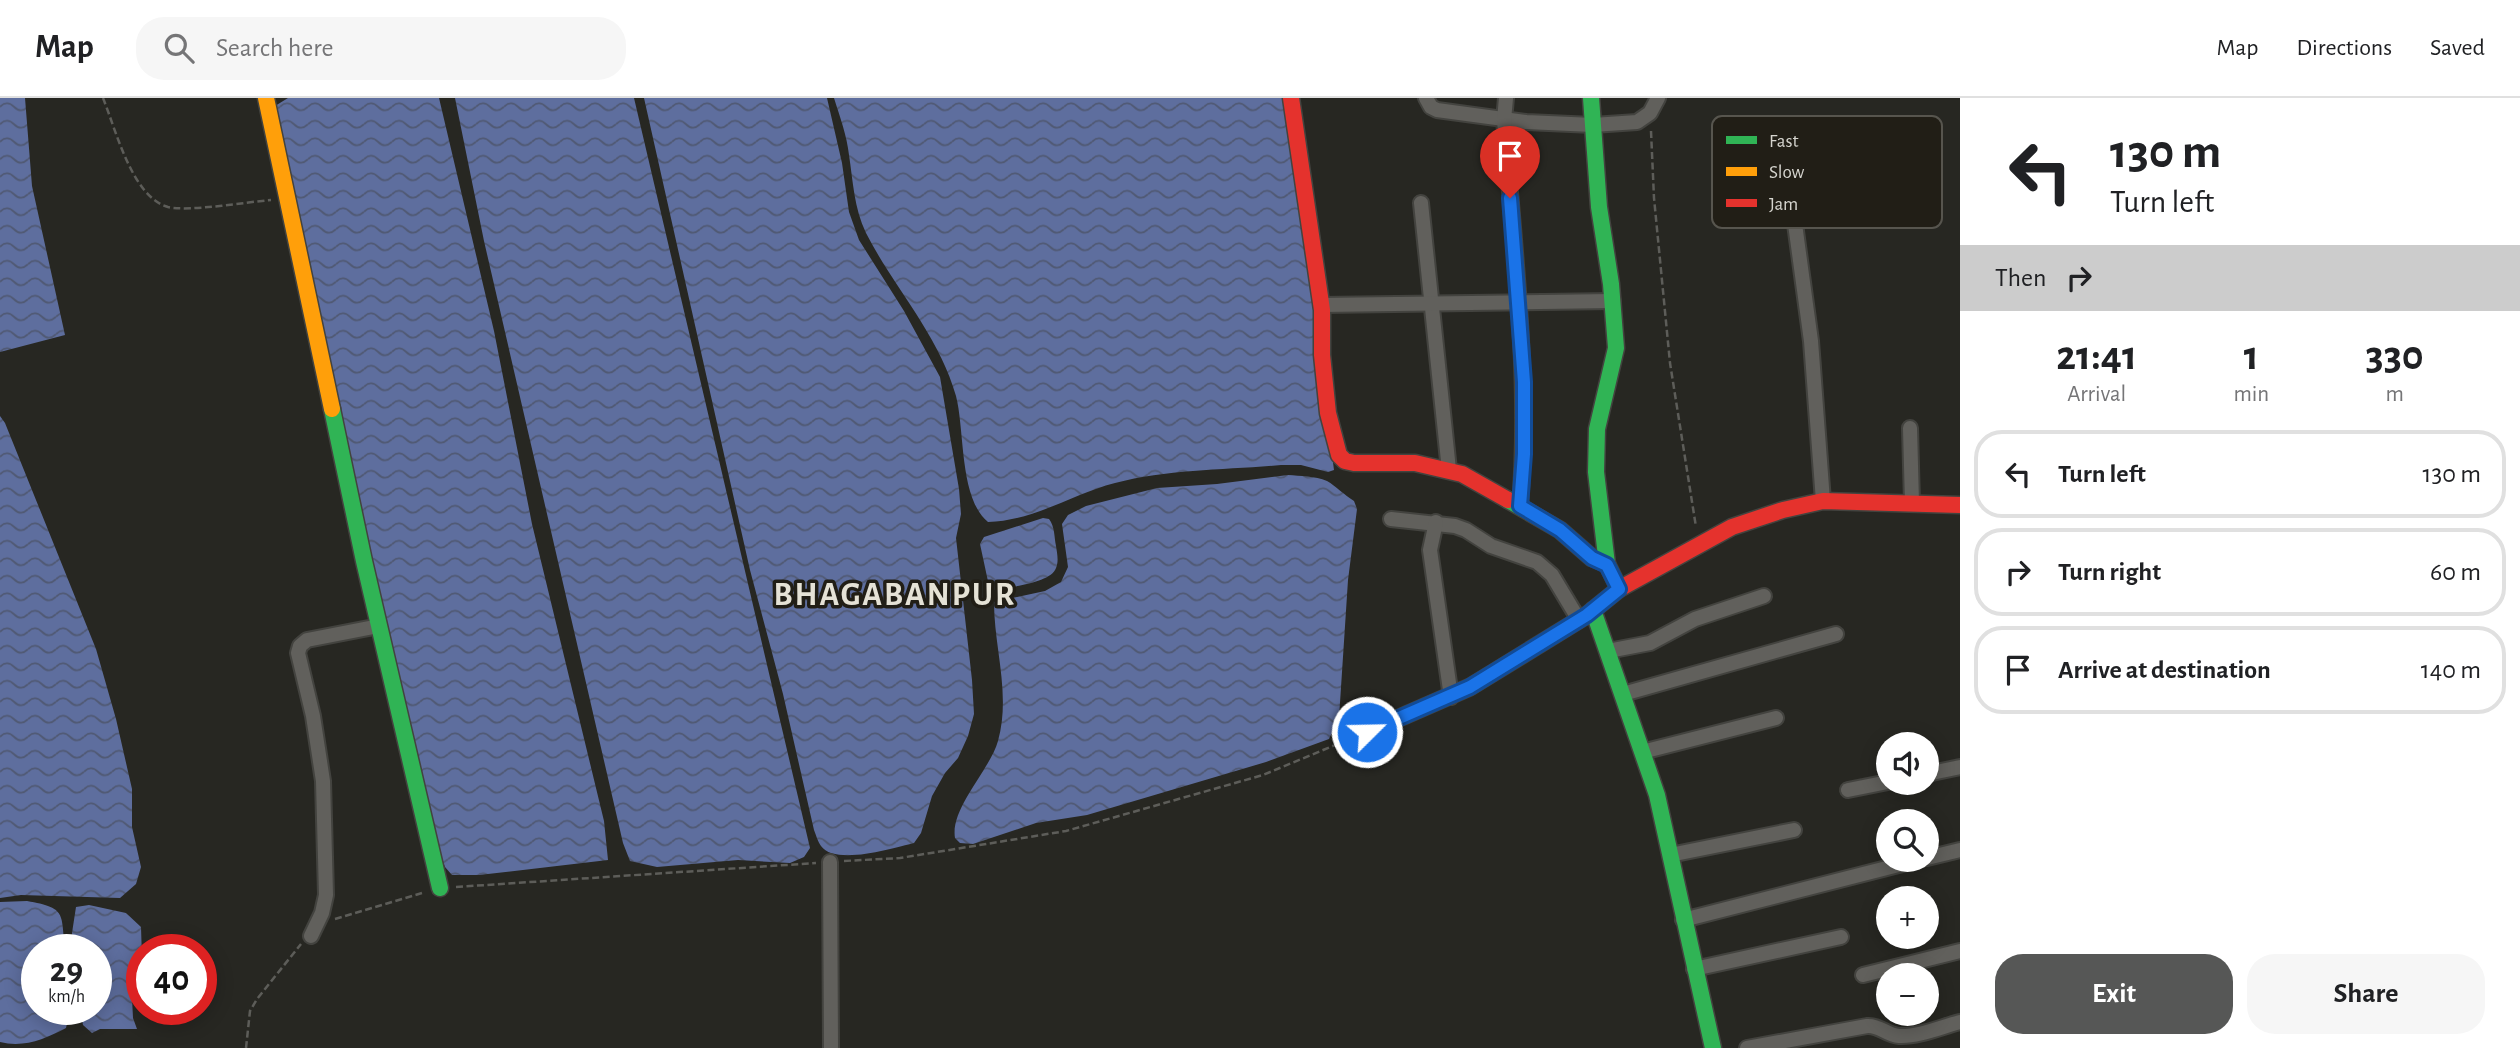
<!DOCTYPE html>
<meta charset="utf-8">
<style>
body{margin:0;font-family:"Alegreya Sans",sans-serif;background:#f6f6f6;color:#202124;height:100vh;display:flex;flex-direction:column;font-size:26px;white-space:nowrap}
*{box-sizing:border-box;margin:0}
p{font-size:23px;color:#757577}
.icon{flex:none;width:38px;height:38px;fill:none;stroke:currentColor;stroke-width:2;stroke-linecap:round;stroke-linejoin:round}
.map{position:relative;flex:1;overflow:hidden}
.drawer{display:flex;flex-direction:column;background:#fff;width:560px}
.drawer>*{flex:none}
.top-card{background:#fff;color:#202124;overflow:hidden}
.fabs{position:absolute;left:1876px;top:634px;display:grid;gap:14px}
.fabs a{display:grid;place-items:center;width:63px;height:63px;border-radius:50%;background:#fff;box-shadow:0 4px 18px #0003;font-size:35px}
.speed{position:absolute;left:21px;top:836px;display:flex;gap:14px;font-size:35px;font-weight:700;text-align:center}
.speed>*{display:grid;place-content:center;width:91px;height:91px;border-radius:50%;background:#fff;box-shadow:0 4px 18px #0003;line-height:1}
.speed small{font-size:18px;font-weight:400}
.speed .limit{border:10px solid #d22;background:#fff;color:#111}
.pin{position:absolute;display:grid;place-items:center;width:60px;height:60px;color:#fff;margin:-72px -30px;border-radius:50% 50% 50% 0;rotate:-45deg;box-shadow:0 0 7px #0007}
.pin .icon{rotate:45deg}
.me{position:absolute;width:77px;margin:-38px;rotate:67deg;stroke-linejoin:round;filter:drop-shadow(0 0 5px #0008)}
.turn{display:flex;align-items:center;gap:24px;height:147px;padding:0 35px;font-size:32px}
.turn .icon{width:91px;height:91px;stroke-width:2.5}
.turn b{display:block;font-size:49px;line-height:60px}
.then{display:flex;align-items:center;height:66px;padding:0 35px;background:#0003;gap:14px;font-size:26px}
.eta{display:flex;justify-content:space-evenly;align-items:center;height:119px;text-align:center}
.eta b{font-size:42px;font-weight:600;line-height:49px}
.button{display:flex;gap:14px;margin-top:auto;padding:14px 35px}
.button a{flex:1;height:80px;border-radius:28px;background:#565756;color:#fff;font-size:28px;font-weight:600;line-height:80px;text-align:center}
.button a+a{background:#f6f6f6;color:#202124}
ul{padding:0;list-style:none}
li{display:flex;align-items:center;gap:21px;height:88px;margin:0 14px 10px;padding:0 21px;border:4px solid #e0e0e0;border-radius:28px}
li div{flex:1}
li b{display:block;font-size:26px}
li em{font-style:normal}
header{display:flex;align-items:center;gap:42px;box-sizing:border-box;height:98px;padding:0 35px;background:#fff;border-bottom:2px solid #e0e0e0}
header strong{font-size:33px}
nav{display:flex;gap:38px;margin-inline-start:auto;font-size:24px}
.search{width:490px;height:63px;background:#f6f6f6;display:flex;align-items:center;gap:18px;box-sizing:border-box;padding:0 24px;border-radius:28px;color:#757577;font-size:26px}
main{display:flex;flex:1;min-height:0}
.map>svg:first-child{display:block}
.water{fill:url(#water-waves)}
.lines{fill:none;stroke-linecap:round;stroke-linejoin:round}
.street-casing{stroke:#43433f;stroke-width:18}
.fast-casing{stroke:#43433f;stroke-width:19}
.slow-casing{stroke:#43433f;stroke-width:19}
.jam-casing{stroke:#43433f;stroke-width:19}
.path{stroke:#5d5d59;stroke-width:2.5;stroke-dasharray:7 3.5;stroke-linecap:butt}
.street{stroke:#61605c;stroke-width:14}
.fast{stroke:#30b455;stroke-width:16}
.slow{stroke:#ff9f0a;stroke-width:16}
.jam{stroke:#e5322d;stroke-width:16}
.route-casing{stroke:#114b97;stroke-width:18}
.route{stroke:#1a73e8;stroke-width:12}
.labels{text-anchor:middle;stroke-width:7;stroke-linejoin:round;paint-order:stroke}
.district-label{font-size:33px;font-weight:bold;letter-spacing:2px;fill:#e5e2d6;stroke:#211e16}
.key{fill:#211e16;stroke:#57554e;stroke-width:2}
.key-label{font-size:19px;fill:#d6d5cf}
</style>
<header>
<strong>Map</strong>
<div class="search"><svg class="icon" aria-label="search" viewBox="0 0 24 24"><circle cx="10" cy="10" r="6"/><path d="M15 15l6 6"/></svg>Search here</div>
<nav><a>Map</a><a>Directions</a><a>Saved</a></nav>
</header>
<main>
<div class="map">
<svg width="1960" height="950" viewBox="0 0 1960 950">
<defs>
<pattern id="water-waves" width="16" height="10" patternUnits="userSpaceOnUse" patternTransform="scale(1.75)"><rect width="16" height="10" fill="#5e6e9e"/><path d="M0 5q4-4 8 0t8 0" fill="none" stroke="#505973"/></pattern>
</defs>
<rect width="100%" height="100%" fill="#272722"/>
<!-- water -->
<g class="water">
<path d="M 0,0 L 25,0 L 32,88 L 65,237 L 0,254 Z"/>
<path d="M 288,0 L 439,0 L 494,233 L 532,426 L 604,723 L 608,762 L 479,777 L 452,777 L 445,769 L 436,747 L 374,496 L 275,8 Z"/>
<path d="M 455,0 L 634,0 L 810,750 L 804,759 L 790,765 L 738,762 L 657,769 L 630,763 L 623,745 L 484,143 Z"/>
<path d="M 644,0 L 827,0 L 842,65 L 849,114 L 859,142 L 904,213 L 940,279 L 959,391 L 961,416 L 956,440 L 972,582 L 974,616 L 968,638 L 958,660 L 945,675 L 932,698 L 921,735 L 914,745 C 894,750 835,768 821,748 C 818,744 816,737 814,732 L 783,596 L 750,472 Z"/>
<path d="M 834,0 L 1286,0 L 1334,372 L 1328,374 L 1301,367 L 1281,367 C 1226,372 1169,371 1115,385 C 1072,396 1034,423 988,424 C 959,400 965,333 956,298 C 939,237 894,190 866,135 C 854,110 853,83 849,57 C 847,38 840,19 834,0 Z"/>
<path d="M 0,318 L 5,325 L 96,551 L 116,621 L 132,691 L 132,729 L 141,769 L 136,786 L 120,800 L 21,797 L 0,800 Z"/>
<path d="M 1288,377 C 1300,378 1315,378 1327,383 C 1336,388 1344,397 1354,403 L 1357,411 L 1348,482 L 1339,620 L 1329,641 L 1266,664 L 1087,717 L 1036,725 L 973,746 L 960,745 L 955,740 C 950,710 990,672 998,643 C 1011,596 994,550 994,504 L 1045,493 L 1061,484 L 1068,469 L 1062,426 L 1068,417 L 1086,408 L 1157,390 L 1217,386 Z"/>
<path d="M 1043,420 L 1049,421 C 1055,429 1054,438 1056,448 C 1057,455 1059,463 1056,470 C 1051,485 1010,489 995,492 L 989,488 L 980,446 L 984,439 Z"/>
<path d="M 27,803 C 67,810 61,815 65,852 L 37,852 L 37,912 L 70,912 L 66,930 C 45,941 24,950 0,944 L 0,804 Z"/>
<path d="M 89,807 L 126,815 L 141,829 L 142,860 L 131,880 L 133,920 L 137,931 L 100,931 L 92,935 L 83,927 L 80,912 L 96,912 L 96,852 L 74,852 L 72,835 L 76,809 Z"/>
</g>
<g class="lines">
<!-- street casing -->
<g class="street-casing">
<g id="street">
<path d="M 1426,0 L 1431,9 L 1437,12 L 1526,24 L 1593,27 L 1637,24 L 1650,15 L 1658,0"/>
<path d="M 1506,0 L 1504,22 C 1514,151 1530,279 1520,408"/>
<path d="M 1792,104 L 1811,243 L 1823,403"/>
<path d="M 1421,105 L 1449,372"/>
<path d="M 1321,207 L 1613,203"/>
<path d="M 1910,330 L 1912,405"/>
<path d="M 1391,421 L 1455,428 L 1466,432 L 1491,448 L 1537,464 L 1552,477 L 1579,522"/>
<path d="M 1436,424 L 1430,452 L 1451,599"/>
<path d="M 1608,553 L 1650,545 L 1695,521 L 1764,498"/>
<path d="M 1623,596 L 1836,536"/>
<path d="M 1642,654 L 1776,620"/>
<path d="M 1927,676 L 1960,669"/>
<path d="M 1848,692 L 1888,684"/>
<path d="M 1670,757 L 1794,732"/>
<path d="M 1927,760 L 1960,752"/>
<path d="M 830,764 L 831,950"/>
<path d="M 1683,822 L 1922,761"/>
<path d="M 311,838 L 322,815 L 326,797 L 323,683 L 313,618 L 298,555 L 300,548 L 307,542 L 379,528"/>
<path d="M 1694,871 L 1841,839"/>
<path d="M 1863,877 L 1960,853"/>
<path d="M 1747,950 L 1867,928 C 1880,927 1886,937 1899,938 C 1918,939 1941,929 1960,924"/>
</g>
</g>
<!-- fast casing -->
<g class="fast-casing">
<g id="fast">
<path d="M 1591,0 L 1599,109 L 1611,186 L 1616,250 L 1597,331 L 1596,374 L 1607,466 L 1619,491"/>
<path d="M 332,311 L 364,463 L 440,790"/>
<path d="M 1508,402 L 1560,432 L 1592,460 L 1607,466"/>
<path d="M 1593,512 L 1657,697 L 1713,950"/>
</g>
</g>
<!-- slow casing -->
<g class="slow-casing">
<path id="slow" d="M 266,0 L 332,311"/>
</g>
<!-- jam casing -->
<g class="jam-casing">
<g id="jam">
<path d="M 1291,0 L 1322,212 L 1322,257 L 1328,315 L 1339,357 L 1345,363 L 1354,365 L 1415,365 L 1462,376 L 1508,402"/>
<path d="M 1367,634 L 1470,589 L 1587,517 L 1619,491 L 1732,429 L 1783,412 L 1823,403 L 1960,407"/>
</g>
</g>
<!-- path -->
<g class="path">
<path d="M 103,0 C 116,32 132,99 168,109 C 188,114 247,104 271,102"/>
<path d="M 1651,33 L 1654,100 L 1670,265 L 1696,429"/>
<path d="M 844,763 L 900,760 L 1066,733 L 1263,677 L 1352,640"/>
<path d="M 456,789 L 816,765"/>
<path d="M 335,821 L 422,795"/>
<path d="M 246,950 L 250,913 L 257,901 L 301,846"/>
</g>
<!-- street -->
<use href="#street" class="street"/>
<!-- fast -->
<use href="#fast" class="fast"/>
<!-- slow -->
<use href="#slow" class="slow"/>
<!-- jam -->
<use href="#jam" class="jam"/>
</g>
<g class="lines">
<!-- route casing -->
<g class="route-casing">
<path id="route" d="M 1367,634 L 1470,589 L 1587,517 L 1619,491 L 1607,467 L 1592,460 L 1560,432 L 1520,408 L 1524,356 L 1524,284 L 1510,100"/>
</g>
<!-- route -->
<use href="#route" class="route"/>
</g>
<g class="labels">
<!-- district labels -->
<g class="district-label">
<text x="895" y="507">BHAGABANPUR</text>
</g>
</g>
<!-- legend -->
<rect x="1712" y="18" width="230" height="112" rx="10" class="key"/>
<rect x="1726" y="38" width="31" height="8" fill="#30b455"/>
<rect x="1726" y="69" width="31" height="9" fill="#ff9f0a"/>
<rect x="1726" y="101" width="31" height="8" fill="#e5322d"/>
<g class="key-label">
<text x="1769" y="49">Fast</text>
<text x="1769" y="80">Slow</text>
<text x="1769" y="112">Jam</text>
</g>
</svg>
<div class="fabs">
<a><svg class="icon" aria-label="sound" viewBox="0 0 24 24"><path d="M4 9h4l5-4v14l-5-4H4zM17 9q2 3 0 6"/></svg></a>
<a><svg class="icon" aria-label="search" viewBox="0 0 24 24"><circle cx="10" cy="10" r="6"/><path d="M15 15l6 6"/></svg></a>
<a>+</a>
<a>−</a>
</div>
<div class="speed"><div>29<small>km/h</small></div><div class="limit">40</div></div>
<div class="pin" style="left:1510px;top:100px;background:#d93025"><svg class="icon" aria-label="arrive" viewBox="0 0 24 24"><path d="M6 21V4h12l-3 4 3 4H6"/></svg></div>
<svg class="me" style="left:1367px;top:634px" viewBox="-20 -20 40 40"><circle r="17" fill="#1a73e8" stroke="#fff" stroke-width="3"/><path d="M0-11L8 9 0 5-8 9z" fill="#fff"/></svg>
</div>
<section class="drawer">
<div class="top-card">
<div class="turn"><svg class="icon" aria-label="left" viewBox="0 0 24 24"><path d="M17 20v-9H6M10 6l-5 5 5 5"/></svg><div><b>130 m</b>Turn left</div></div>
<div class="then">Then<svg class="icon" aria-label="right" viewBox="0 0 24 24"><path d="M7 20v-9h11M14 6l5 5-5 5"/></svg></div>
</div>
<div class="eta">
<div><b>21:41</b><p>Arrival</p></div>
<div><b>1</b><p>min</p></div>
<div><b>330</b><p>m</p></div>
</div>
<ul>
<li><svg class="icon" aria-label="left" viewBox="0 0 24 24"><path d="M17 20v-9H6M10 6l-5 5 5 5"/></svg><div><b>Turn left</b></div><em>130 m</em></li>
<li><svg class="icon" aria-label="right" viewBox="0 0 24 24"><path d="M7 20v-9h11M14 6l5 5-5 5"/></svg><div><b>Turn right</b></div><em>60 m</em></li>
<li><svg class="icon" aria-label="arrive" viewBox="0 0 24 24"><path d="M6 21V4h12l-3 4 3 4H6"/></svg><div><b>Arrive at destination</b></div><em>140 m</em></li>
</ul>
<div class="button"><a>Exit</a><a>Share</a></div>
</section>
</main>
